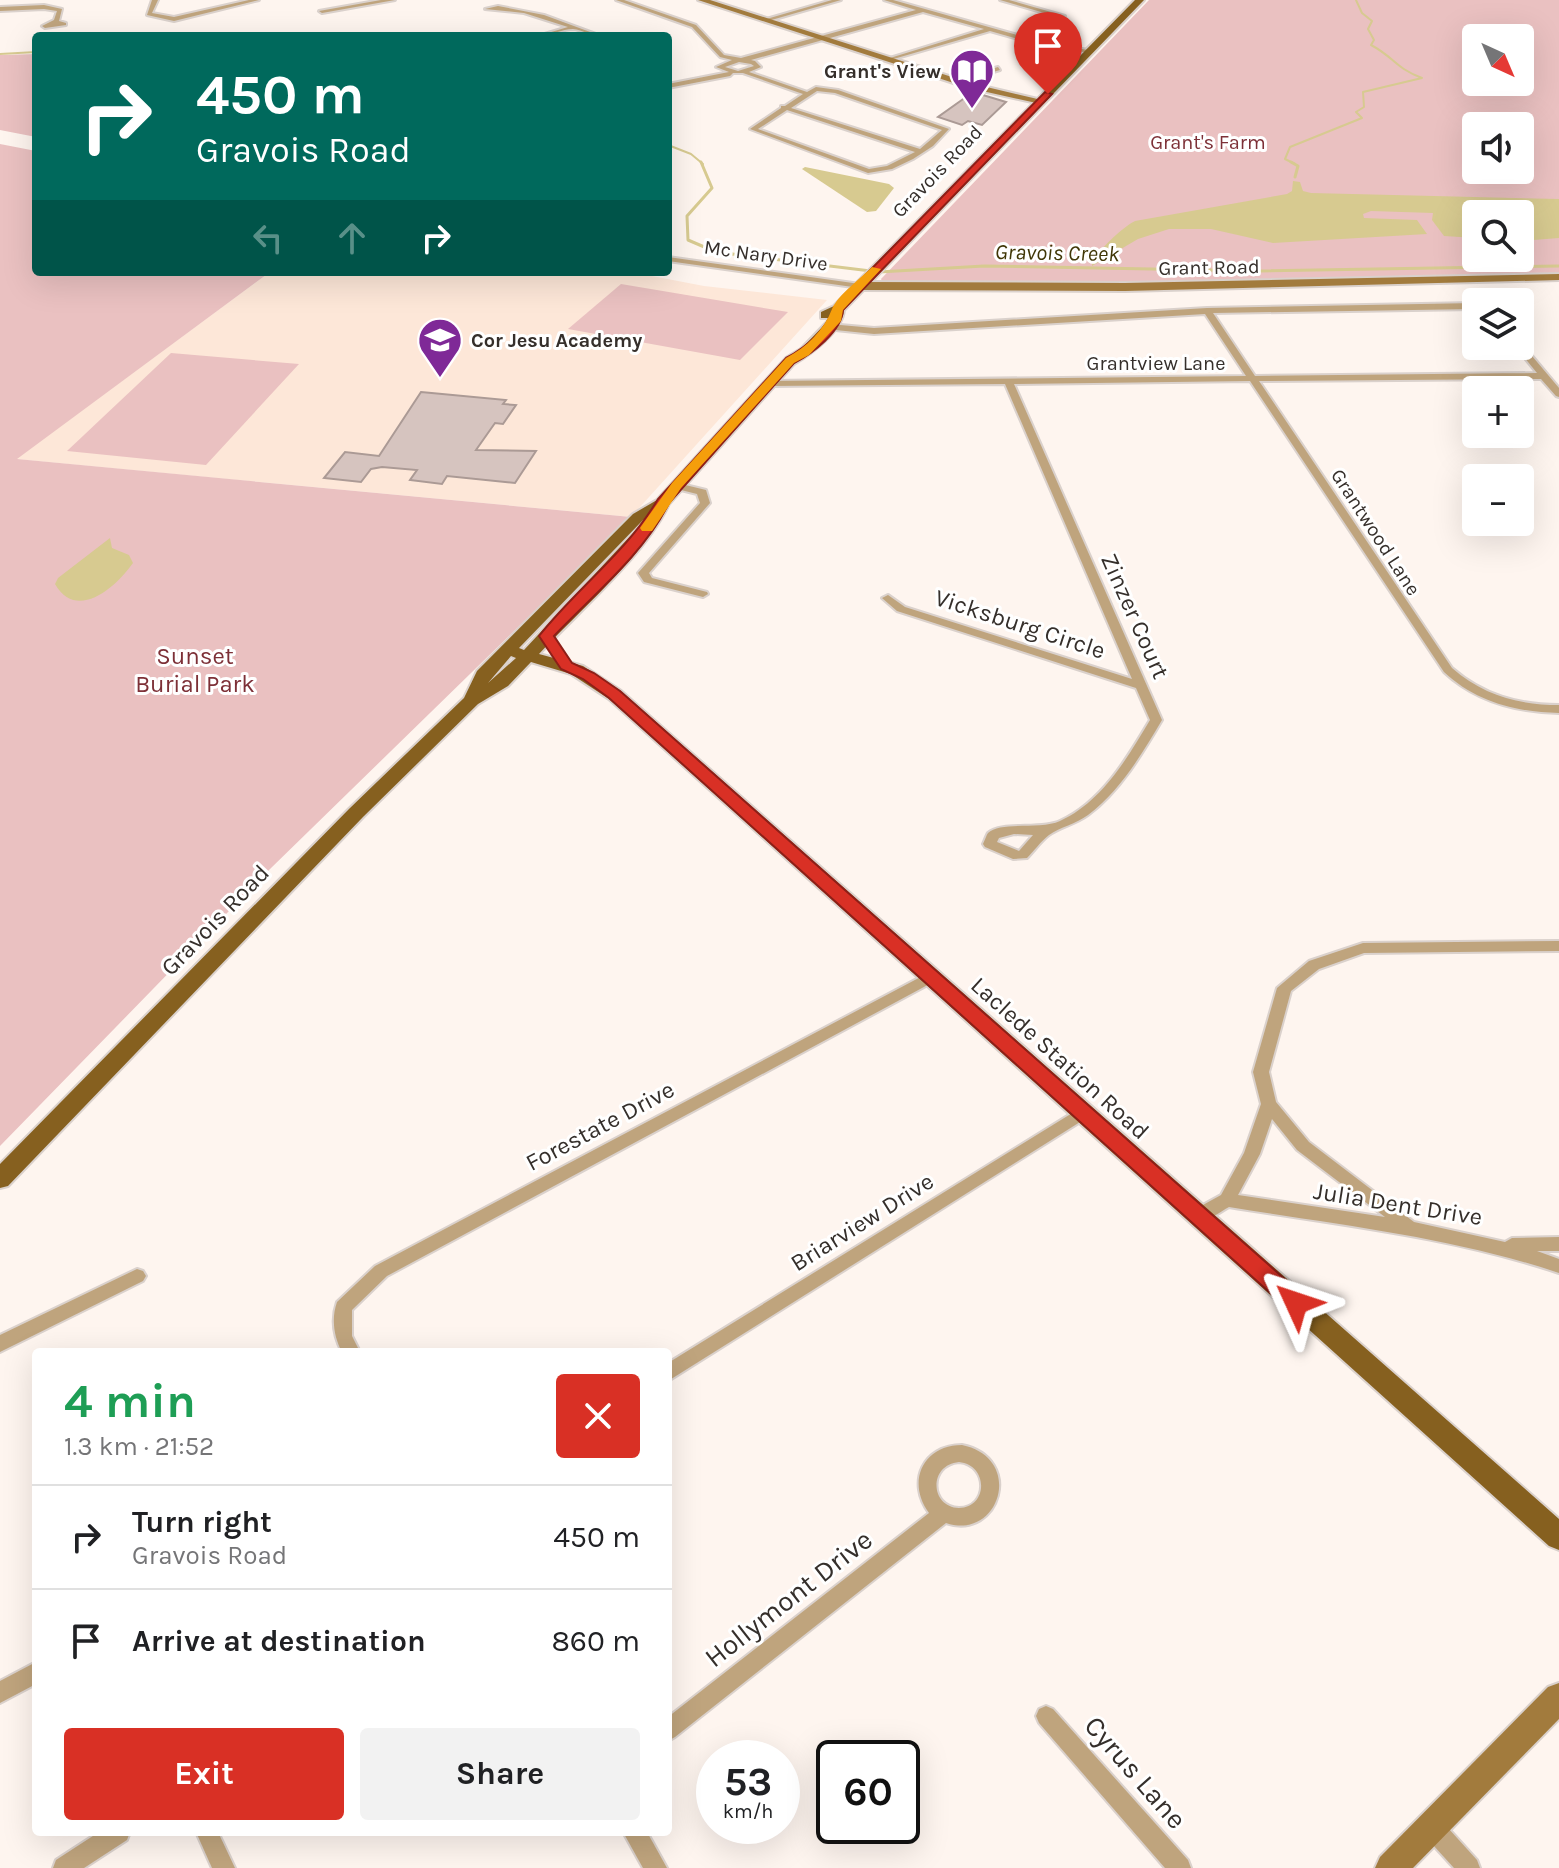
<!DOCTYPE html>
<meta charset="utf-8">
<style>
body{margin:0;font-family:Karla,sans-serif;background:#f2f2f2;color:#202124;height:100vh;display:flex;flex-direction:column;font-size:30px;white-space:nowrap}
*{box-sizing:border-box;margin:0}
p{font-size:26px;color:#757577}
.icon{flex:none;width:44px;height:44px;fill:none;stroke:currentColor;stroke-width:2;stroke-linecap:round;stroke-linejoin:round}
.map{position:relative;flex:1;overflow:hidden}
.details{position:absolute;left:32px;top:1348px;width:640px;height:488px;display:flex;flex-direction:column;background:#fff;border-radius:8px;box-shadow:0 8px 32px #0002}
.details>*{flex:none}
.banner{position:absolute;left:32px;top:32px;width:640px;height:244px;border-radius:8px;box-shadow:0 8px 32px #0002;background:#00695c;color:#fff;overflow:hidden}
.needle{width:52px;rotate:136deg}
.controls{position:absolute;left:1462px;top:24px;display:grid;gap:16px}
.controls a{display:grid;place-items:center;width:72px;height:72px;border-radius:8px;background:#fff;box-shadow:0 8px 32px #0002;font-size:40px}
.speed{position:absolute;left:696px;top:1740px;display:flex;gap:16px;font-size:40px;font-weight:700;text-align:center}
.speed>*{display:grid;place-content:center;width:104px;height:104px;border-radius:50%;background:#fff;box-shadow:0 8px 32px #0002;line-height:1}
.speed small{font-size:20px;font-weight:400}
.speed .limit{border:4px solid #111;border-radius:12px;background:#fff;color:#111}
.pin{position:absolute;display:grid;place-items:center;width:68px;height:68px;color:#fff;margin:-82px -34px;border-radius:50% 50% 50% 0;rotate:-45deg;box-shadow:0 0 8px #0007}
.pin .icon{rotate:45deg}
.me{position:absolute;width:88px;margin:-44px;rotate:312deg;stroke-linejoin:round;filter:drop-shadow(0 0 6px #0008)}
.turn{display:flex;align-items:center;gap:28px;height:168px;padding:0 32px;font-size:36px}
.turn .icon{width:104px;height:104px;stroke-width:2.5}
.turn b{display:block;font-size:56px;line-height:68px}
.lanes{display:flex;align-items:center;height:76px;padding:0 32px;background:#0003;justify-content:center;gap:40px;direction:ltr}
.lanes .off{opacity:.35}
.round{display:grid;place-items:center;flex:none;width:84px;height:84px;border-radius:8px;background:#f2f2f2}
.head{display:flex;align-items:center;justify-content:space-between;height:136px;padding:0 32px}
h1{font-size:48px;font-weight:700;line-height:60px;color:#1e9e55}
.primary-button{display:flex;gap:16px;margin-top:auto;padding:16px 32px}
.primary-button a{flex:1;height:92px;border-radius:8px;background:#d93025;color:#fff;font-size:32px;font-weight:700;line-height:92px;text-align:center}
.primary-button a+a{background:#f2f2f2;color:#202124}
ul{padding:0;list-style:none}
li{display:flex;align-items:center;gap:24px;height:104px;padding:0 32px;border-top:2px solid #e0e0e0}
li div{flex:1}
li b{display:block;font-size:30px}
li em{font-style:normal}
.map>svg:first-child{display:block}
.built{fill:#fde7d8}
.green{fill:#eac1c1;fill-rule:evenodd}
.water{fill:#d7ca90}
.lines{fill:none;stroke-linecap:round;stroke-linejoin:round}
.stream-far1{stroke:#d7ca90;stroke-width:2}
.stream{stroke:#d7ca90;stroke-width:3}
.building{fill:#d6c4bf;stroke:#ab9a95;stroke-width:2}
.street-casing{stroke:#dad1cc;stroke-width:4}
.secondary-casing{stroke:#dad1cc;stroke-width:4}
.primary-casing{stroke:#dad1cc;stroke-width:4}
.street{fill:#bfa47d;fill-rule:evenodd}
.secondary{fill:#a27b3d;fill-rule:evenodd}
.primary{fill:#86601f;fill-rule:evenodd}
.route{fill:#d93025;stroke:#8d1f18;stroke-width:2}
.slow{fill:#f59e0b}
.labels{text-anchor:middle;stroke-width:6;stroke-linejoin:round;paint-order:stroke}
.far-poi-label{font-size:20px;font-weight:bold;fill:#352f2b;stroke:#fff;text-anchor:end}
.far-park-label{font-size:20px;fill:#7d3037;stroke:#fff}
.far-street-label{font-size:20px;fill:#352f2b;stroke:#fff}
.far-water-label{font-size:22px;font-style:italic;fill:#403606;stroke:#fff}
.street-label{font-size:24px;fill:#352f2b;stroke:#fff}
.park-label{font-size:24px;fill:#7d3037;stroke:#fff}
.near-street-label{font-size:28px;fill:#352f2b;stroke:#fff}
</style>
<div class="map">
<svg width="1559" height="1868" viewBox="0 0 1559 1868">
<rect width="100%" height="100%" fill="#fef5ef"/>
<!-- built -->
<path class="built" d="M 270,272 L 631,272 L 704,286 L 827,300 L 631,517 L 16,459 Z"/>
<!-- green -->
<g class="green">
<path d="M 1149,0 L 1559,0 L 1559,275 L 994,286 L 883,283 L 881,279 ZM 1476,38 L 1520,38 L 1520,82 L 1476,82 ZM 1476,126 L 1520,126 L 1520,170 L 1476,170 ZM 1476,214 L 1520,214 L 1520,258 L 1476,258 Z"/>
<path d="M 36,54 L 36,137 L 0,130 L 0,55 Z"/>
<path d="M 0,144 L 36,151 L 36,272 L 270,272 L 17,459 L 631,517 L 270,869 L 0,1146 Z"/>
<path d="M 621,284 L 788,312 L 740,360 L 568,329 Z"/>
<path d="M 171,353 L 299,364 L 206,465 L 67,451 Z"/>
</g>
<!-- water -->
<g class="water">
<path d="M 805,167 L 889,184 L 894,188 L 876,211 L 867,212 L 802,169 Z"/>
<path d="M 1293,181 L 1300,182 L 1303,191 L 1311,193 L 1559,199 L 1559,238 L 1520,241 L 1520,214 L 1476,214 L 1476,238 L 1444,236 L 1432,220 L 1433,213 L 1371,211 L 1363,214 L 1364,218 L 1417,220 L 1427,234 L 1273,243 L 1211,229 L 1169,229 L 1138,239 L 1092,266 C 1092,255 1124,226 1135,221 L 1287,194 L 1292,191 Z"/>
<path d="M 110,538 L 112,548 L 129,555 L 133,563 C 116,587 77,622 55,584 L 58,578 Z"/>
</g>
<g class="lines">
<!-- stream-far1 -->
<g class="stream-far1">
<path d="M 0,54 L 36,52"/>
<path d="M 668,145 L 691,154 L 703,164"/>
<path d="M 1295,164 L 1285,159 L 1290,147 L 1362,118 L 1356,112 L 1364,107 L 1363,92 L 1422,78 C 1395,68 1394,57 1371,45 L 1374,40 L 1368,29 L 1372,21 L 1362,13 L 1356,0"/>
</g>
<!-- stream -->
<g class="stream">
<path d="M 701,162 L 712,188 L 687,216 L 688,240 L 716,252 L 879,272 L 984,266 L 1260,271 L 1559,266"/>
<path d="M 1291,162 L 1298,166 L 1295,177"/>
</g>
</g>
<!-- building -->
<g class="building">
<path d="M 973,92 L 1006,102 L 982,125 L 968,121 L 962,125 L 938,117 Z"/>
<path d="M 421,392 L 506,400 L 503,404 L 516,405 L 503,424 L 495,423 L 476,450 L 536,451 L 515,483 L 447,476 L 442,484 L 410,480 L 417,470 L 382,467 L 371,469 L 361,482 L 324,478 L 345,452 L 379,456 Z"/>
</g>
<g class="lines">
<!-- street casing -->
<g class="street-casing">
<g id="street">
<path d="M 152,0 L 158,0 L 152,13 L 174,17 L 249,0 L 259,0 L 174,21 L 147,15 Z"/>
<path d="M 381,0 L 395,0 L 322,13 L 319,11 Z"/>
<path d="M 616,0 L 624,0 L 696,25 L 724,55 L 741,58 L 916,10 L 884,0 L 893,0 L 1046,43 L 1094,51 L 1091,53 L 1046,47 L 990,31 L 890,60 L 890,58 L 984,29 L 923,12 L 751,60 L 755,61 L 761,67 L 749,72 L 807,92 L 816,87 L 838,90 L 949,129 L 933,146 L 913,159 L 892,169 L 868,173 L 750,129 L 781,108 L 781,106 L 785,106 L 803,94 L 743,73 L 733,73 L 730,76 L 668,88 L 668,84 L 729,72 L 716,67 L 732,60 L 720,57 L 692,27 ZM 739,62 L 751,64 L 754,66 L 738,71 L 725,67 ZM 817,91 L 835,93 L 942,130 L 920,149 L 791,108 ZM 787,110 L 915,152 L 887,166 L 869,169 L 758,129 Z"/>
<path d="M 832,0 L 841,0 L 768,21 L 763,20 Z"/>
<path d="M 1000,0 L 1009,0 L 1065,16 L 1062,18 Z"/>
<path d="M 44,5 L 62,9 L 59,21 L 66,23 L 66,25 L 45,28 L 42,26 L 54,20 L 57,11 L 44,9 L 0,11 L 0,7 Z"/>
<path d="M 498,6 L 544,15 L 601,36 C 591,36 583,30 573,29 C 562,29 550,36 538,36 L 568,27 L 524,13 L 485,9 Z"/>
<path d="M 998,67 L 1000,70 L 956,83 L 953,81 Z"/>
<path d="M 668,257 L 860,284 L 864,286 L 860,288 L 668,261 Z"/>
<path d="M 1476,303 L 1476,309 L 1213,313 L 1255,376 L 1537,373 L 1515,346 L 1522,344 L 1559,388 L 1559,397 L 1556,396 L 1541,379 L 1259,381 L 1452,668 C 1483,695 1518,705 1559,705 L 1559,713 C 1516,712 1476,702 1444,672 L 1250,381 L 1014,384 L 1162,720 C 1142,754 1120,791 1088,815 C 1076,824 1060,827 1049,835 C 1041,841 1034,851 1027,858 L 1013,859 L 985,847 L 983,844 C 984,842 987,834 988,833 C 1000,821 1041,830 1060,821 C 1102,802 1128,757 1150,720 L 1136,688 L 897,611 L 882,598 L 888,595 L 905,607 L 1132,679 L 1005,384 L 769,386 L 766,385 L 766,381 L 1246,376 L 1205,314 L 874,334 L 826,329 L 826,325 L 829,324 L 874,328 L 1207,308 ZM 1014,834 L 1033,835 L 1019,851 L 997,842 L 999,838 Z"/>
<path d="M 677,483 L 706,490 L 710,503 L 649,573 L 652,578 L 707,592 L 708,594 L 703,597 L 644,582 L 638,573 L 700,503 L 697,494 L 673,488 L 673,484 Z"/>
<path d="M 1559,941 L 1559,951 L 1364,953 L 1319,969 L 1291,991 L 1269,1072 L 1276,1102 L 1309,1142 L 1414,1222 L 1505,1242 L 1512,1238 L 1559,1237 L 1559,1251 L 1537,1251 L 1559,1259 L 1559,1273 C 1452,1237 1340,1225 1229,1207 C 1218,1213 1204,1225 1192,1221 L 1190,1216 L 1192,1211 L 1221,1195 L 1244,1153 L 1261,1104 L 1253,1072 L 1277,988 L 1309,961 L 1363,943 ZM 1272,1119 L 1297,1150 L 1385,1217 L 1238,1195 L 1260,1154 Z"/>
<path d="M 930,972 L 937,977 L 935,981 L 387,1276 L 352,1310 L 352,1336 L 360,1352 L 342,1352 C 334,1337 331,1319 337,1302 L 375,1266 Z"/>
<path d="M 1082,1107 L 1088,1109 L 1090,1113 L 1088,1117 L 668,1381 L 668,1363 Z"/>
<path d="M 137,1269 L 143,1271 L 146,1276 L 143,1281 L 0,1352 L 0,1335 Z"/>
<path d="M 962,1445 C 1025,1458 1000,1541 946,1523 L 675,1737 L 668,1741 L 668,1717 L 929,1513 C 906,1482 923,1445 962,1445 ZM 959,1462 C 989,1465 988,1508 959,1508 C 930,1507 928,1465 959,1462 Z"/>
<path d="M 36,1662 L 36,1684 L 0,1703 L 0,1681 Z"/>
<path d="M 1046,1706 L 1053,1709 L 1188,1860 L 1191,1868 L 1165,1868 L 1039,1723 L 1036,1716 L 1039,1709 Z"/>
<path d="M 1431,1815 L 1439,1818 L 1477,1860 L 1480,1868 L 1454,1868 L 1423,1834 L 1420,1826 L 1423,1818 Z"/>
<path d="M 99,1832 L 130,1832 L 127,1840 L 84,1868 L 53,1868 L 56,1860 Z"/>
<path d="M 196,1832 L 218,1832 L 235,1868 L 212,1868 Z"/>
<path d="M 623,1832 L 647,1832 L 667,1868 L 643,1868 Z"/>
</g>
</g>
<!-- secondary casing -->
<g class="secondary-casing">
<g id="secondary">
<path d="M 698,0 L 710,0 L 974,84 L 1046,101 L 1041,104 L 969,88 Z"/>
<path d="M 1559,274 L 1559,280 L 1125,291 L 860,290 L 854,286 L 860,282 L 1125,283 Z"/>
<path d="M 1559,1683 L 1559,1719 L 1413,1868 L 1375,1868 L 1380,1857 L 1548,1687 Z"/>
</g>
</g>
<!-- primary casing -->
<g class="primary-casing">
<path id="primary" d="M 1135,0 L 1144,0 L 844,310 C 842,331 812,353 794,364 L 669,504 C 644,556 579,611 539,654 L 583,666 L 621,691 L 1559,1519 L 1559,1550 L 1549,1546 L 609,699 L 571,674 L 531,662 L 508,686 L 478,704 L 363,817 L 8,1186 L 0,1188 L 0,1164 L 349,809 L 464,698 L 477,671 L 633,514 L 657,500 L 786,358 L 801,349 L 831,318 L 821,318 L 821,312 L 834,306 ZM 648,517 L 524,650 L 519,648 L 643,520 ZM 511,656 L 516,658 L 488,683 Z"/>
</g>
<!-- street -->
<use href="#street" class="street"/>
<!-- secondary -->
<use href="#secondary" class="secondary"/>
<!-- primary -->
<use href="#primary" class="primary"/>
</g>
<!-- route -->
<path class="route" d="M 1045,92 L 1052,94 L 843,310 C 842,331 812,354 794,363 L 669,503 C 644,554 593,595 554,636 L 572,663 L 594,673 L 620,691 L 1304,1296 L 1307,1303 L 1304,1309 L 1296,1312 L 1288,1309 L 609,698 L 583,679 L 561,669 L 539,636 C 577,588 627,552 658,499 L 786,358 C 807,347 827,329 834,307 Z"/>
<!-- slow -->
<path class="slow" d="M 872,267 L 881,269 L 843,310 L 841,321 L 809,355 L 794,363 L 681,488 L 652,531 L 642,531 L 640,528 L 672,483 L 786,358 C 807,347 824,330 832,309 C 838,295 861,278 872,267 Z"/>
<!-- icons -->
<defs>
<g id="library-pin" transform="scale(2.3)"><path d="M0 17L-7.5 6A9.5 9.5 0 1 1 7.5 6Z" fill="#7f2997" stroke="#fff"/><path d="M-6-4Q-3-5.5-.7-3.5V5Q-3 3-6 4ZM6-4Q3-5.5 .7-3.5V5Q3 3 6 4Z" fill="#fff"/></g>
<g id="school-pin" transform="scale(2.3)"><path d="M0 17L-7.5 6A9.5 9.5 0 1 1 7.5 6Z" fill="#7f2997" stroke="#fff"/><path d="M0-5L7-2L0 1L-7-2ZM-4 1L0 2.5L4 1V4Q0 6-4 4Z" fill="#fff"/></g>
</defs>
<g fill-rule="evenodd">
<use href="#library-pin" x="972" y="71"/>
<use href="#school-pin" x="440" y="340"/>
</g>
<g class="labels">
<!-- far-poi labels -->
<g class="far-poi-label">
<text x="941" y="78">Grant's View</text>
<text x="471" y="347" text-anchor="start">Cor Jesu Academy</text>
</g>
<!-- far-park labels -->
<g class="far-park-label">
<text x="1208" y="149">Grant's Farm</text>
</g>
<!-- far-street labels -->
<g class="far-street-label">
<text transform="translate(937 171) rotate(-46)" y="7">Gravois Road</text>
<text transform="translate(766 255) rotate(8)" y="7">Mc Nary Drive</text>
<text transform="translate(1209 267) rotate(-1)" y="7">Grant Road</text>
<text x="1156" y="370">Grantview Lane</text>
<text transform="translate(1376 532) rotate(57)" y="7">Grantwood Lane</text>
</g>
<!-- far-water labels -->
<g class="far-water-label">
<text transform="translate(1057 252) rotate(1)" y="8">Gravois Creek</text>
</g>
<!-- street labels -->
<g class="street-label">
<text transform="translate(1135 616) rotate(66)" y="8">Zinzer Court</text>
<text transform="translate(1020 624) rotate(18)" y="8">Vicksburg Circle</text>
<text transform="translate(215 920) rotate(-46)" y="8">Gravois Road</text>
<text transform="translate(1060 1058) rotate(42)" y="8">Laclede Station Road</text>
<text transform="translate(600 1126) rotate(-28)" y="8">Forestate Drive</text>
<text transform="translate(1398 1204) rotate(9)" y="8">Julia Dent Drive</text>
<text transform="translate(862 1222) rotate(-32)" y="8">Briarview Drive</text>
</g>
<!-- park labels -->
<g class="park-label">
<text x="195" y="664">Sunset<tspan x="195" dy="28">Burial Park</tspan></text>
</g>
<!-- near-street labels -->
<g class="near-street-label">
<text transform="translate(788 1598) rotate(-38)" y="10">Hollymont Drive</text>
<text transform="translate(1136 1772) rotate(49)" y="10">Cyrus Lane</text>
</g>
</g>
</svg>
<div class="controls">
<a><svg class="needle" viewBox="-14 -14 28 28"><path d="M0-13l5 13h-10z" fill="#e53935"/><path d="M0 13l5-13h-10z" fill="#757577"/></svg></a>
<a><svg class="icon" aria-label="sound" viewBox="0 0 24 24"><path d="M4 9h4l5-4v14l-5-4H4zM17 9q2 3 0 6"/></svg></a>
<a><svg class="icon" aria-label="search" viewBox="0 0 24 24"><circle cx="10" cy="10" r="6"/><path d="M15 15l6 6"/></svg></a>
<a><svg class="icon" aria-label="layers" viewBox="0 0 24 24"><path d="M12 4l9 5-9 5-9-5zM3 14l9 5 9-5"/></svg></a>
<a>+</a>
<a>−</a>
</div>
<div class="speed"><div>53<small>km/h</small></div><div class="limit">60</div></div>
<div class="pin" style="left:1048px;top:94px;background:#d93025"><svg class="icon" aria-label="arrive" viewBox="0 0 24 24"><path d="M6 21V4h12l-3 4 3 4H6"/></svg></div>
<svg class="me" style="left:1296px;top:1303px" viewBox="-20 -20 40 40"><path d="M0-17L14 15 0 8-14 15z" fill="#d93025" stroke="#fff" stroke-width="4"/></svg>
<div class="banner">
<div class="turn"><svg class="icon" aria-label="right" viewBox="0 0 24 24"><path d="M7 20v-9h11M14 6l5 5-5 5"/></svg><div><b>450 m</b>Gravois Road</div></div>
<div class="lanes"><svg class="icon off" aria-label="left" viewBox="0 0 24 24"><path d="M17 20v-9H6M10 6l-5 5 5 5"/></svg><svg class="icon off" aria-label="ahead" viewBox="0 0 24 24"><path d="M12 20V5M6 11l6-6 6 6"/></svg><svg class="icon" aria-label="right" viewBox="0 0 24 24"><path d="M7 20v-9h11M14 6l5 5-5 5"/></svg></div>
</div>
<section class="details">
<div class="head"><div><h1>4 min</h1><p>1.3 km · 21:52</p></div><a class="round" style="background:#d93025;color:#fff"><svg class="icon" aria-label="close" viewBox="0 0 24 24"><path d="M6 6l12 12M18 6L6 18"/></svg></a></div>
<ul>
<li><svg class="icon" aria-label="right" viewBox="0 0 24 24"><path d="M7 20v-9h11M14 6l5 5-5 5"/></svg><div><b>Turn right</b><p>Gravois Road</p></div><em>450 m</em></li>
<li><svg class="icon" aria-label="arrive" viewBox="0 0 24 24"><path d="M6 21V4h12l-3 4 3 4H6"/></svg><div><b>Arrive at destination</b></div><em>860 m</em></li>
</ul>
<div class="primary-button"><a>Exit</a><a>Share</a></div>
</section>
</div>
